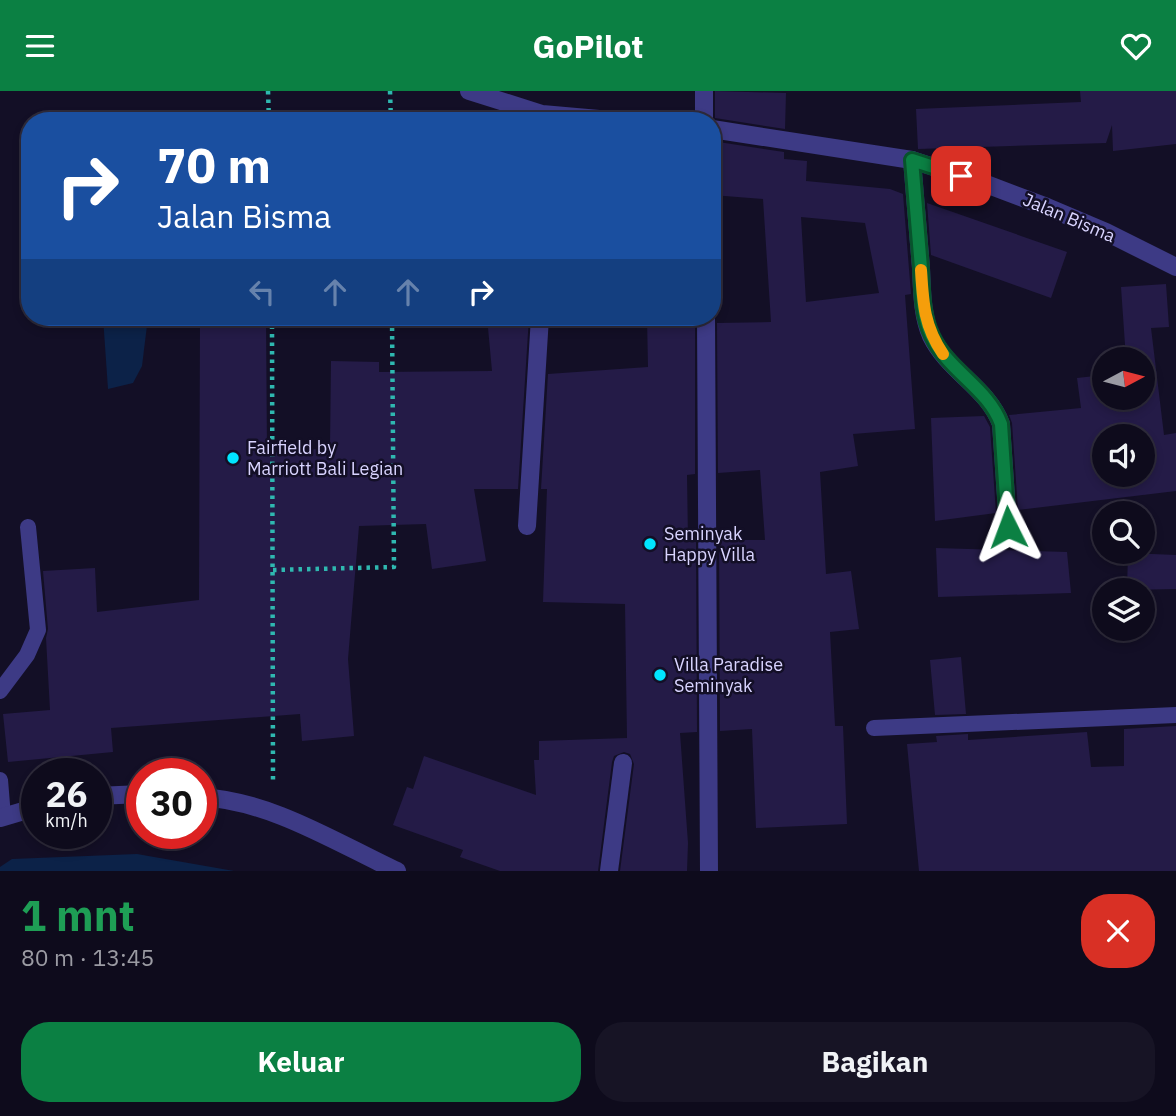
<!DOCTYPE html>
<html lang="id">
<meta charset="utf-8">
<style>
body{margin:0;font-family:"IBM Plex Sans",sans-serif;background:#171425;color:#f1f3f6;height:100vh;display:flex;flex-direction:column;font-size:26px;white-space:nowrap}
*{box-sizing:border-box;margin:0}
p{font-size:23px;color:#9b9ba3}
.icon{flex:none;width:38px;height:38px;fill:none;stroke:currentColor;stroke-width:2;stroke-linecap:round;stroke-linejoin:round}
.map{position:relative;height:780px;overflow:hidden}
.side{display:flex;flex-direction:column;background:#0e0b1c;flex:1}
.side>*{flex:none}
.banner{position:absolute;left:21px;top:21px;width:700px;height:214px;border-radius:28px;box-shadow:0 4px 10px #0003,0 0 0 2px #2e2b3b;background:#1a4fa0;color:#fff;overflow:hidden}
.needle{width:46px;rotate:83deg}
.tools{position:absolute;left:1092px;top:256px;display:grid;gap:14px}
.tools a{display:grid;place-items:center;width:63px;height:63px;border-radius:50%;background:#0e0b1c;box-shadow:0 4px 10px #0003,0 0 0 2px #2e2b3b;font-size:35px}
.speed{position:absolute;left:21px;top:667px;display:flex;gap:14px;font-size:35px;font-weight:700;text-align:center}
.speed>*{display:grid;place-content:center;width:91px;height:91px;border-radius:50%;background:#0e0b1c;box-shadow:0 4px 10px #0003,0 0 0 2px #2e2b3b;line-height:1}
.speed small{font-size:18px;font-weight:400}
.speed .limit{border:10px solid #d22;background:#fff;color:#111}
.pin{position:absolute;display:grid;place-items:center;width:60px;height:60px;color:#fff;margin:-30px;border-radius:14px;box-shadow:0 4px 10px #0006}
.me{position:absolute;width:77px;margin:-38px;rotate:357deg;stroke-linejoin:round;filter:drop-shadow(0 0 5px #0008)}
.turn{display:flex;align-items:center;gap:24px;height:147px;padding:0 21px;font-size:32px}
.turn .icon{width:91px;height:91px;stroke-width:2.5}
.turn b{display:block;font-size:49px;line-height:60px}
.lanes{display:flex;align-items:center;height:66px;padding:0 21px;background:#0003;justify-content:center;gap:35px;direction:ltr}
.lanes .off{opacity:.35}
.round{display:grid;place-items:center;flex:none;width:74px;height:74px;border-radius:28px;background:#171425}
.headline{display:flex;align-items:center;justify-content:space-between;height:119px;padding:0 21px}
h1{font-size:42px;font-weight:700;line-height:52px;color:#1e9e55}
.cta{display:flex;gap:14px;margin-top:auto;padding:14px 21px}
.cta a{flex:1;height:80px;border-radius:28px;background:#0b8043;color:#fff;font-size:28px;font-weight:700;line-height:80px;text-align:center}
.cta a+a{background:#171425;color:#f1f3f6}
header{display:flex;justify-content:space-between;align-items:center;height:91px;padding:0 21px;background:#0b8043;color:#fff;font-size:32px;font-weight:700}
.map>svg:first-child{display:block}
.water{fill:#0c2248}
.building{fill:#241b47;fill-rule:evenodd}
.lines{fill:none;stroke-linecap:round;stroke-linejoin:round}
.path{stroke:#2fb8b0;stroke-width:4.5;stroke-dasharray:3.5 5;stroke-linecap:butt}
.lane{stroke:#3d3a85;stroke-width:16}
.street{stroke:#3d3a85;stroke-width:18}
.route-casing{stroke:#07532c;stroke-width:18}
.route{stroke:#0b8043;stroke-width:12}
.slow{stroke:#f59e0b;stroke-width:12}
.poi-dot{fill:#00e5ff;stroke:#130f26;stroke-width:2.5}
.labels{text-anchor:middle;stroke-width:5;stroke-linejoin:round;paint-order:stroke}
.street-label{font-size:18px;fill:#d9d4ff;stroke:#130f26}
.poi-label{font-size:18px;fill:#d9d4ff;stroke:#130f26;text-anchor:start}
</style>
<header><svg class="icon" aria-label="menu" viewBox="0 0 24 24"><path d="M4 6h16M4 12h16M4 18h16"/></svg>GoPilot<svg class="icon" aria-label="heart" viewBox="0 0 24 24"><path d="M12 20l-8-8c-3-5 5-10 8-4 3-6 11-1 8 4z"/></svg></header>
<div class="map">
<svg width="1176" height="780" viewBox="0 0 1176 780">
<rect width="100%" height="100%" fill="#130f26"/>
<!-- water -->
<g class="water">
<path d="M 103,226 L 148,226 L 142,275 L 133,292 L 108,298 Z"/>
<path d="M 137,763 L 234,780 L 0,780 L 0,776 L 12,768 Z"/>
</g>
<!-- building -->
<g class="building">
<path d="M 715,0 L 786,2 L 785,38 L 715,27 Z"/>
<path d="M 1080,0 L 1176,0 L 1176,53 L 1113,60 L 1112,34 L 1106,52 L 918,58 L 916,18 L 1081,11 Z"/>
<path d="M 712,50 L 784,61 L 784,68 L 807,70 L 806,90 L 890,98 L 903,103 L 911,203 L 905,204 L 915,338 L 853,343 L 858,375 L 820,381 L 826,483 L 851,480 L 859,538 L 830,541 L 835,635 L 843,635 L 847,733 L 756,737 L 752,638 L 720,640 L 719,449 L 765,449 L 760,379 L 718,382 L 717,232 L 771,231 L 763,108 L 712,104 ZM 801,126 L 865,132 L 879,202 L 806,211 Z"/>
<path d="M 927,112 L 1067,161 L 1051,207 L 931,164 Z"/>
<path d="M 1166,193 L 1169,236 L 1151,237 L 1164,344 L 1176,342 L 1176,400 L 1018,419 L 1012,332 L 1009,324 L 1081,317 L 1077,287 L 1104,284 L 1104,306 L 1143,306 L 1143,268 L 1126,268 L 1121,196 ZM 1104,345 L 1143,345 L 1143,383 L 1104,383 Z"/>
<path d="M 200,226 L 266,226 L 267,362 L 330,357 L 331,270 L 379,271 L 379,281 L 492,280 L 487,226 L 529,226 L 518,398 L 474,398 L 486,470 L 432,478 L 426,433 L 359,435 L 348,568 L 354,645 L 302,650 L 300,623 L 111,637 L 113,661 L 8,671 L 3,623 L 50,619 L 46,547 L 48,538 L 43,480 L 95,477 L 97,521 L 199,509 Z"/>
<path d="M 647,226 L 684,226 L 684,233 L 695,232 L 695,383 L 687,384 L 688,449 L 696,449 L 697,641 L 680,642 L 688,752 L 687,780 L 620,780 L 634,673 L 630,663 L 624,661 L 614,665 L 612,671 L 598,780 L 500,780 L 460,766 L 463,759 L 393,734 L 407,696 L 413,698 L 424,665 L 536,704 L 534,669 L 539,669 L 539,650 L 627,647 L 625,513 L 543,511 L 547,398 L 541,398 L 548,283 L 648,276 Z"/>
<path d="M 984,325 L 990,336 L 996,422 L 935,430 L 931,327 Z"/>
<path d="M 936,457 L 1067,461 L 1071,502 L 938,506 Z"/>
<path d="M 1128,462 L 1176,464 L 1176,498 L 1127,499 Z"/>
<path d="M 961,566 L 966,623 L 935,624 L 930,569 Z"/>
<path d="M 1176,635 L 1176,780 L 919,780 L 907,653 L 937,651 L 936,645 L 968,643 L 968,649 L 1087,641 L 1091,676 L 1124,675 L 1124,638 Z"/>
</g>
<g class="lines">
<!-- path -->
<g class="path">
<path d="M 268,0 L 269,30"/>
<path d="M 390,0 L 391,30"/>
<path d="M 272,226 L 273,692"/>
<path d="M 273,479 L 394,476 L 392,226"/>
</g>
<!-- lane -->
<g class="lane">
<path d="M 0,600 L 27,564 L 38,539 L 28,436"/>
<path d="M 874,637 L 1176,624"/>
<path d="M 0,689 L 3,726"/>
</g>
<!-- street -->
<g class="street">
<path d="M 469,0 L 542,23 L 622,30"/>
<path d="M 704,0 L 704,30"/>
<path d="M 712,38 L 912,69 L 986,93 L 1047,116 L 1106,141 L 1176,176"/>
<path d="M 912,69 C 915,105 918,141 921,177 C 922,199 922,225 931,245 C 948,280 988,297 1001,333 L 1008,435"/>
<path d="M 706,226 L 709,780"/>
<path d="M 527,435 L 540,226"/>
<path d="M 96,705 L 142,703"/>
<path d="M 201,706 C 271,710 335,751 397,780"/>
<path d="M 0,727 L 37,716"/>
<path d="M 609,780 L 623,672"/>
</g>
</g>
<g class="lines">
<!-- route casing -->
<g class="route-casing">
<path id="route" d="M 961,85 L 912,69 C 915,105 918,141 921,177 C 922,199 922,225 932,245 C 948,280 988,297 1001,333 L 1008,436"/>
</g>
<!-- route -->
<use href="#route" class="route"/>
<!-- slow -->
<path class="slow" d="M 921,179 C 923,212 924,235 943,263"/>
</g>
<!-- markers -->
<g class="poi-dot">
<circle cx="233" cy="367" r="7"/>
<circle cx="650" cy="453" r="7"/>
<circle cx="660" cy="584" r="7"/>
</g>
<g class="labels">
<!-- street labels -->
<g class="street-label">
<text transform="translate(1069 127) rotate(23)" y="6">Jalan Bisma</text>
</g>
<!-- poi labels -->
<g class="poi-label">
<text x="247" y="363">Fairfield by<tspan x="247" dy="21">Marriott Bali Legian</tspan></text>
<text x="664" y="449">Seminyak<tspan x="664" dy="21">Happy Villa</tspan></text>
<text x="674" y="580">Villa Paradise<tspan x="674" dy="21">Seminyak</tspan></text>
</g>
</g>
</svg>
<div class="tools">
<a><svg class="needle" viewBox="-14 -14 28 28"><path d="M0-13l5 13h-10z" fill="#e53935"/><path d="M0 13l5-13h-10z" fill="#9b9ba3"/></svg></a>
<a><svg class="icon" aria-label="sound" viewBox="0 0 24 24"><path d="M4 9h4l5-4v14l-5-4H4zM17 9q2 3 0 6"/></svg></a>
<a><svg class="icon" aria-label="search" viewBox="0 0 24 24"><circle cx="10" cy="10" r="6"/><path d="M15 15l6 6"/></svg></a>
<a><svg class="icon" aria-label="layers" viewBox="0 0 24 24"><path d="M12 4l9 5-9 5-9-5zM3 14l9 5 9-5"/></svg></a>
</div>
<div class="speed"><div>26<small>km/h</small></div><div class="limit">30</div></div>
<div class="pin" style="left:961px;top:85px;background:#d93025"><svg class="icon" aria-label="arrive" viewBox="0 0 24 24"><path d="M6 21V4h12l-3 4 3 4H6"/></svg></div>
<svg class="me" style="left:1008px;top:436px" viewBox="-20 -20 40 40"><path d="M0-17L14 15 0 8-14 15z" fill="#0b8043" stroke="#fff" stroke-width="4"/></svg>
<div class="banner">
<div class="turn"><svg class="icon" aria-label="right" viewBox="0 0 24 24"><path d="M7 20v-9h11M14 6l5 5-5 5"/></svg><div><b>70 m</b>Jalan Bisma</div></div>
<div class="lanes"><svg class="icon off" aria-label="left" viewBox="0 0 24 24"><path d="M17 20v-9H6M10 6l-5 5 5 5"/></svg><svg class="icon off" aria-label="ahead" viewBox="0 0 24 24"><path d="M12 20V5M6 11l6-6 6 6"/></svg><svg class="icon off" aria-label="ahead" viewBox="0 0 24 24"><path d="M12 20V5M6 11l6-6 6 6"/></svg><svg class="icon" aria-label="right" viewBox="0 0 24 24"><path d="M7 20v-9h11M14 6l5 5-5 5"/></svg></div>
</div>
</div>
<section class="side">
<div class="headline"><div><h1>1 mnt</h1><p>80 m · 13:45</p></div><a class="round" style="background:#d93025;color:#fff"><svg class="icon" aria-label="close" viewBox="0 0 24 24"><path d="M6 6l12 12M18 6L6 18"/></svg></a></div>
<div class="cta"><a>Keluar</a><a>Bagikan</a></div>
</section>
